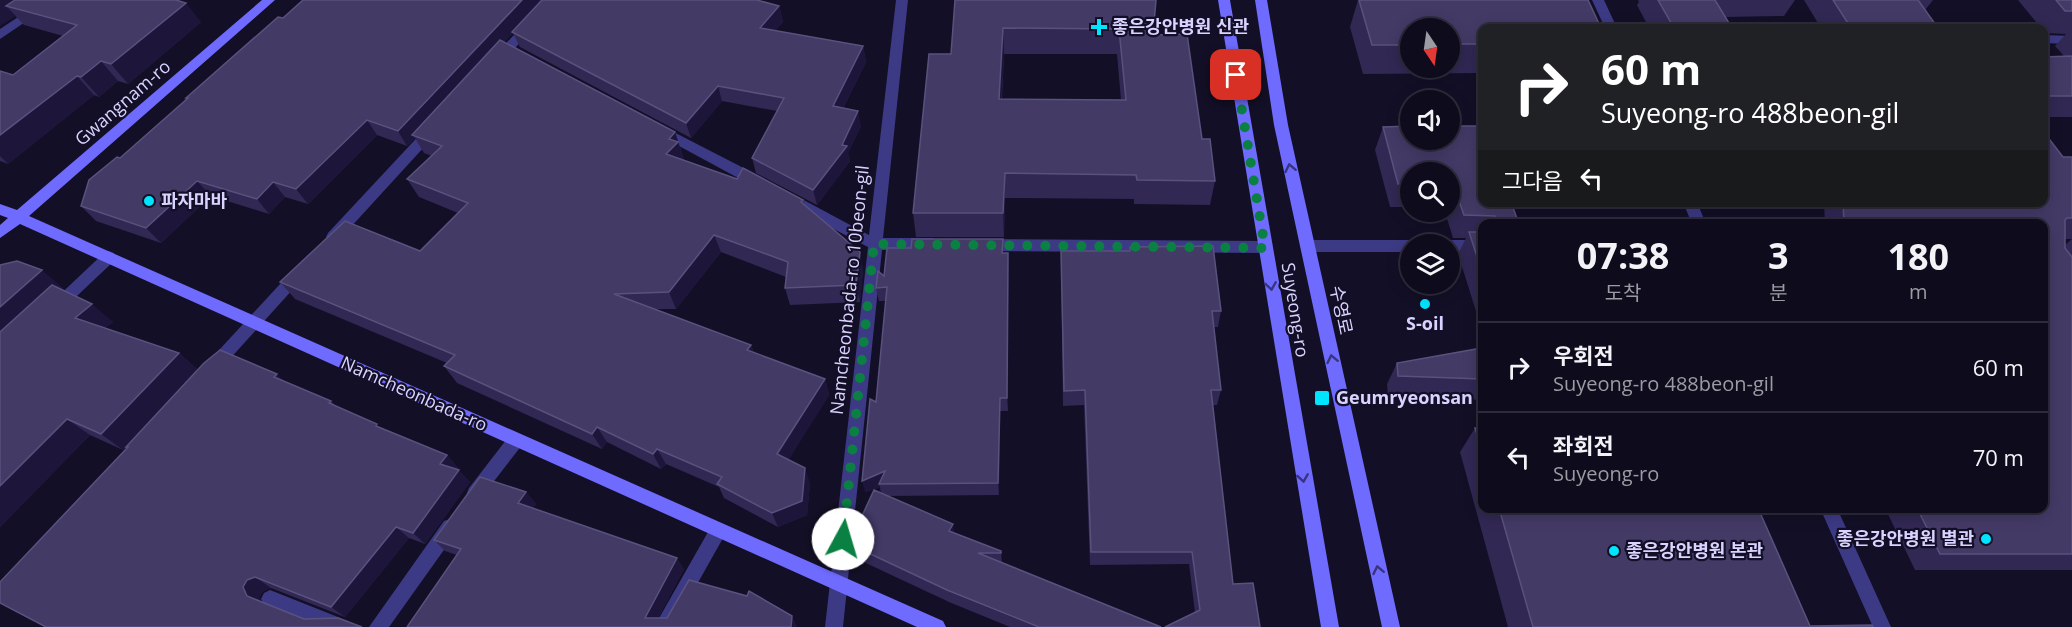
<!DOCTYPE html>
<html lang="ko">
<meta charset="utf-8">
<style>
body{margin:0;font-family:"Open Sans","Noto Sans KR",sans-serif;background:#171425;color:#f1f3f6;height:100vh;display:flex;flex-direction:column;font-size:22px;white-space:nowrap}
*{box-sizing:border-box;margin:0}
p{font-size:20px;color:#9b9ba3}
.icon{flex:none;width:33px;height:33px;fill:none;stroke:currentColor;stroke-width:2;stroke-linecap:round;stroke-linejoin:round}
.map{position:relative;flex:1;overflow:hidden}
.sheet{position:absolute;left:1478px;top:219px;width:570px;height:294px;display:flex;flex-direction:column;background:#0e0b1c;border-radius:12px;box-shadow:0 3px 15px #0003,0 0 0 2px #2e2b3b}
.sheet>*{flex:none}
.top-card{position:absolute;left:1478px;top:24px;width:570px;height:183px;border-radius:12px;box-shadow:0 3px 15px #0003,0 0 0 2px #2e2b3b;background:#202124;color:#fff;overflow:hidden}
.needle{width:39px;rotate:167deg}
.controls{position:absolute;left:1400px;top:18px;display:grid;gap:12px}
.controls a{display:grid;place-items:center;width:60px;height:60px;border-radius:50%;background:#0e0b1c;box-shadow:0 3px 15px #0003,0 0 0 2px #2e2b3b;font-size:30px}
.pin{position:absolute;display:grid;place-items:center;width:51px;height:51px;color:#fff;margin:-26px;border-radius:12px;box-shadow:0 3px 9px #0006}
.me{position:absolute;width:66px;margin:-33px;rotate:6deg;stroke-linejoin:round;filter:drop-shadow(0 0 4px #0008)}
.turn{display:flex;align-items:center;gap:21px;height:126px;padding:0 24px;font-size:27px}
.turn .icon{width:78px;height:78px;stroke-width:2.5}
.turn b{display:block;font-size:42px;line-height:51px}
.then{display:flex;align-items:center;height:57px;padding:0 24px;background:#0003;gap:12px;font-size:22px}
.eta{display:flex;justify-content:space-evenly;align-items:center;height:102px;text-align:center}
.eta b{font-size:36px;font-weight:700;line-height:42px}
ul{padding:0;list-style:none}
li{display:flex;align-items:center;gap:18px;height:90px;padding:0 24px;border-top:2px solid #2e2b3b}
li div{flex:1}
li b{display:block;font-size:22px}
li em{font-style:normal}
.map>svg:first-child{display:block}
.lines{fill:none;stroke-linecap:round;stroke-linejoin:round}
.service{fill:#3d3a85;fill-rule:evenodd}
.minor{fill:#3d3a85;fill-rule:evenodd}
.secondary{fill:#6f6bff;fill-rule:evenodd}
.wall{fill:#312854;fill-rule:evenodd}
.shaded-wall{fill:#1d163a}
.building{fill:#433a66;stroke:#5a527e;stroke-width:1.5;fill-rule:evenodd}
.oneway{stroke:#38347d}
.route{stroke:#0b8043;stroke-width:10;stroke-dasharray:0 18}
.poi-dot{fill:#00e5ff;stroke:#130f26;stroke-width:2}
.labels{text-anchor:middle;stroke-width:4.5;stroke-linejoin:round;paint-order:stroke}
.poi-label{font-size:18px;font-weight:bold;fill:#d9d4ff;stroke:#130f26;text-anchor:start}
.street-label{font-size:18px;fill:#d9d4ff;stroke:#130f26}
</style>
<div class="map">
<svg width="2072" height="627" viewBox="0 0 2072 627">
<rect width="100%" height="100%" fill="#130f26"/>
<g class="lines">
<!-- service -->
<g class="service">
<path d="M 44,0 L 58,0 L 0,39 L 0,29 Z"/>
<path d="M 109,251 L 114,253 L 116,257 L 114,261 L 62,310 L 52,310 L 50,306 L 52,302 L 104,253 Z"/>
<path d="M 718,523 L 724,525 L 727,531 L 673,627 L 654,627 L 712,525 Z"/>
<path d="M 270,590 L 348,621 L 351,627 L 320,627 L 264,605 L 261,599 L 264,593 Z"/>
</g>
<!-- minor -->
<g class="minor">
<path d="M 547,0 L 560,0 L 500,64 L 492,64 L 490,61 L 492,58 Z"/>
<path d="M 896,0 L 908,0 L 883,238 L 932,238 L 937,240 L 939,244 L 937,248 L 932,250 L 882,250 L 843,627 L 825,627 L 868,247 L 788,205 L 786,201 L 793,196 L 798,197 L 869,235 Z"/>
<path d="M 1592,0 L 1604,0 L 1617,28 L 1605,28 Z"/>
<path d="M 2043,35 L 2072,36 L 2072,44 L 2043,43 Z"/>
<path d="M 660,125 L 763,178 L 765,182 L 763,186 L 753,186 L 655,133 L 653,130 Z"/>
<path d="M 431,126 L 436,128 L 438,131 L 436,134 L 338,241 L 328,241 L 326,237 L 328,233 L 426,128 Z"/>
<path d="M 1683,202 L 1697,202 L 1706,224 L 1692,224 Z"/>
<path d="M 983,239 L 1265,241 L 1270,243 L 1272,247 L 1270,251 L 1265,253 L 983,251 L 978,249 L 976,245 L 978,241 Z"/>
<path d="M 1307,240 L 1410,240 L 1416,244 L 1410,244 L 1410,252 L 1307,252 L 1302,250 L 1300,246 L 1302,242 Z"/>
<path d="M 1449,240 L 1482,240 L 1482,252 L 1449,252 L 1449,244 L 1443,244 Z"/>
<path d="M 298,268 L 303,270 L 305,274 L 303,278 L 218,372 L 213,373 L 208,372 L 205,367 L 208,362 L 293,270 Z"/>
<path d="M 516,433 L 522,435 L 524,440 L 522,445 L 481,498 L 475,501 L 469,498 L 467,493 L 469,488 L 510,435 Z"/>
<path d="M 1820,508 L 1837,508 L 1891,627 L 1873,627 Z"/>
<path d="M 450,519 L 456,521 L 459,527 L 456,533 L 389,627 L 369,627 L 444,521 Z"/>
</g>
<!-- secondary -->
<g class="secondary">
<path d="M 262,0 L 275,0 L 29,216 L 943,621 L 946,627 L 917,627 L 20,224 L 0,238 L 0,225 L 8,218 L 0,215 L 0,204 L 17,210 Z"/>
<path d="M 1218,0 L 1230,0 L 1339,627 L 1321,627 Z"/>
<path d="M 1255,0 L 1267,0 L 1288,125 L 1400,627 L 1382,627 L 1274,125 Z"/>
</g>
</g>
<!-- wall -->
<g class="wall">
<path d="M 0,0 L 201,22 L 128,84 L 118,81 L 99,97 L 94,95 L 8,164 L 0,161 L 0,71 L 13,75 L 63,36 L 24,25 Z"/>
<path d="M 955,0 L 1153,35 L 1202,139 L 1215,181 L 1210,205 L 1134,204 L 1134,199 L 1005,198 L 1004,237 L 916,237 L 913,213 L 951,54 ZM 1004,54 L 1117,54 L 1121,100 L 1002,99 Z"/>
<path d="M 1358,0 L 1588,0 L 1482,28 L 1482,73 L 1363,74 L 1350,27 ZM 1410,28 L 1449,28 L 1449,68 L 1410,68 Z"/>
<path d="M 1638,0 L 1795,0 L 1784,16 L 1725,17 L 1732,28 L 1649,28 L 1637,5 L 1639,2 Z"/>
<path d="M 1804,0 L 1933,0 L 1925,10 L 1938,28 L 1821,28 Z"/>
<path d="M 2018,0 L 2072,0 L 2072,117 L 2043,117 L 2043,57 L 2064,56 L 2055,46 L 2066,34 L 2045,33 L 2043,31 L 2043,28 L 2041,28 Z"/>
<path d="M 779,6 L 783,22 L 775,31 L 863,46 L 866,62 L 843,108 L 861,126 L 848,153 L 850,161 L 817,205 L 756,173 L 752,158 L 777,111 L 722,101 L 691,138 L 520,47 L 513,33 L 504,42 L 675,132 L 681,150 L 684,160 L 737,179 L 803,200 L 804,205 L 863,269 L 860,302 L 790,305 L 785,288 L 786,277 L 721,252 L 676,309 L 656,309 L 751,345 L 754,353 L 825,379 L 829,395 L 788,460 L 810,483 L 807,515 L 778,527 L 724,498 L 719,487 L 666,464 L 661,469 L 607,442 L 602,449 L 457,383 L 444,366 L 447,363 L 295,299 L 280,282 L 420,251 L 458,213 L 419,197 L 407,179 L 432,156 L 424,153 L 415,138 L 407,146 L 377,135 L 308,204 L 285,197 L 269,214 L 211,196 L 161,243 L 96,221 L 81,206 L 120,158 L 187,99 L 186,98 L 283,18 Z"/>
<path d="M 1410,126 L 1410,140 L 1449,140 L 1449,126 L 1482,126 L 1482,202 L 1644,202 L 1643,204 L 1512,206 L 1519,224 L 1482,224 L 1482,330 L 1458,254 L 1466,238 L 1453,238 L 1445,212 L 1449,212 L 1449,172 L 1410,172 L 1410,207 L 1390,207 L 1375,150 L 1383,127 Z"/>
<path d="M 2063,157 L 2072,157 L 2072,239 L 2065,239 L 2065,245 L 2072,239 L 2072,570 L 1915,570 L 1885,508 L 2043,508 L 2043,224 L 1825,224 L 1824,202 L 2043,202 Z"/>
<path d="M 1730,202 L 1818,202 L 1731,203 Z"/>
<path d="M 1130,247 L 1221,311 L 1218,327 L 1214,327 L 1221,390 L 1217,405 L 1213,405 L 1233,584 L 1260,627 L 1195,613 L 1189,564 L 1090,565 L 1084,405 L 1063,406 L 1061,251 L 1129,251 Z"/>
<path d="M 1008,253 L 1008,411 L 1000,411 L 999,495 L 887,496 L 954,533 L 1001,551 L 1002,563 L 1161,627 L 1010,627 L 949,602 L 853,557 L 849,544 L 881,493 L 880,487 L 865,492 L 876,402 L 886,301 L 879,301 L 876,288 L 884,276 Z"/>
<path d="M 0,265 L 63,288 L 61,289 L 113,322 L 105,328 L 179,353 L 198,370 L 283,381 L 331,401 L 336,406 L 381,428 L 447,455 L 458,468 L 456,469 L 470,482 L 425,544 L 409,538 L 345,617 L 271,588 L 263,591 L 259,598 L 261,602 L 46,627 L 127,448 L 127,447 L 123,450 L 90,435 L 0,527 Z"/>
<path d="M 1482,348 L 1482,400 L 1388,396 L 1387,384 L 1397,363 Z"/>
<path d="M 1475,428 L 1482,428 L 1482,508 L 1758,508 L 1810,626 L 1873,627 L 1508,627 L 1460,452 Z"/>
<path d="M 526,492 L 536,504 L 533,508 L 684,569 L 658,618 L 797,626 L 407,627 L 457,555 L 445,551 L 434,540 Z"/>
</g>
<!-- shaded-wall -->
<g class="shaded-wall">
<path d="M 0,0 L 40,0 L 6,6 L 16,16 L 0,26 Z"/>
<path d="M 522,0 L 544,0 L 512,32 L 513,33 L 417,136 L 412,135 L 415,138 L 407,146 L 398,131 Z"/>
<path d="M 186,3 L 201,22 L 128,84 L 111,64 Z"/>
<path d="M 779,6 L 783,22 L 764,44 L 760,28 Z"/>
<path d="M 1003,28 L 1004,54 L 1000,124 L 999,99 Z"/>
<path d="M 863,46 L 866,62 L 836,121 L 833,106 Z"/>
<path d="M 101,61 L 118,81 L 99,97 L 81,77 Z"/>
<path d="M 77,76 L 94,95 L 8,164 L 0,156 L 0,135 Z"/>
<path d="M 718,86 L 722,101 L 691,138 L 686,123 Z"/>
<path d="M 858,111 L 861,126 L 848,153 L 850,161 L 817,205 L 813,190 L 842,145 Z"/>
<path d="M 367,120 L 377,135 L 308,204 L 296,189 Z"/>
<path d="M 675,132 L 684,160 L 673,172 L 666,154 L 669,139 Z"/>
<path d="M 1005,173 L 1005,198 L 1004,237 L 1003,213 Z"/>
<path d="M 197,181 L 211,196 L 161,243 L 146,228 Z"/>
<path d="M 273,182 L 285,197 L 269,214 L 257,199 Z"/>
<path d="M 714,235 L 721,252 L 676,309 L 669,292 Z"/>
<path d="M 860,252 L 863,269 L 860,302 L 856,285 Z"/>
<path d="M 1008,253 L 1009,267 L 1008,411 L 1007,398 Z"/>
<path d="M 42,270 L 63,288 L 0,346 L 0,307 Z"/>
<path d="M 92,304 L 113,322 L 96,336 L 75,318 Z"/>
<path d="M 751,345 L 757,361 L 747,350 Z"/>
<path d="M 179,353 L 198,370 L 123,450 L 101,434 Z"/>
<path d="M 277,374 L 290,387 L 274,377 Z"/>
<path d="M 825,379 L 829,395 L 783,469 L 777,454 Z"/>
<path d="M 1000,398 L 1000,411 L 999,495 L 998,483 Z"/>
<path d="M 67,419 L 90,435 L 0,527 L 0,486 Z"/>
<path d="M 597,427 L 607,442 L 602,449 L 592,434 Z"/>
<path d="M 657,449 L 666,464 L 661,469 L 653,454 Z"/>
<path d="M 447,455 L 458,468 L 451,476 L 440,464 Z"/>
<path d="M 805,468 L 810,483 L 807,515 L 778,527 L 772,513 Z"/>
<path d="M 459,470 L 470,482 L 425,544 L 413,533 Z"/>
<path d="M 885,471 L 879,484 L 880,487 L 865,492 L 862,481 Z"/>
<path d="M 526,492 L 536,504 L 528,515 L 518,503 Z"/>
<path d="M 953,524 L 955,537 L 949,531 Z"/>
<path d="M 396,527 L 409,538 L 345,617 L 331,607 Z"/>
<path d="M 677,558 L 684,569 L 653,627 L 645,618 Z"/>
<path d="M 255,577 L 271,588 L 263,591 L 259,598 L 263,607 L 247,596 L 243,587 L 247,580 Z"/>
<path d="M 792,616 L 797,626 L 797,627 L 791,627 Z"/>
</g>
<!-- building -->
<g class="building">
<path d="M 15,0 L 176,0 L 186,3 L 111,64 L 101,61 L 81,77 L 77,76 L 0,135 L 0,71 L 13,75 L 77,25 L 6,6 Z"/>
<path d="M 303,0 L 522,0 L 398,131 L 367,120 L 296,189 L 273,182 L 257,199 L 197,181 L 146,228 L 81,206 L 89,180 L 117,157 L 120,158 L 188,98 L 186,98 L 278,17 L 283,18 Z"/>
<path d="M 542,0 L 757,0 L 779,6 L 760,28 L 863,46 L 833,106 L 858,111 L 842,145 L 847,146 L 813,190 L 752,158 L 784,98 L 718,86 L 686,123 L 512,32 Z"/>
<path d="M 955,0 L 1156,0 L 1153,35 L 1187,34 L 1202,139 L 1210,139 L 1215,181 L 1137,180 L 1136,175 L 1005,173 L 1003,213 L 913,213 L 929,54 L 951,54 ZM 1003,28 L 1119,29 L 1126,100 L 999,99 Z"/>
<path d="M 1359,0 L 1588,0 L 1601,28 L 1482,28 L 1482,44 L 1449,44 L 1449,28 L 1410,28 L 1410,45 L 1372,45 Z"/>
<path d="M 1658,0 L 1715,0 L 1732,28 L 1674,28 Z"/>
<path d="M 1833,0 L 1918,0 L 1938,28 L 1851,28 Z"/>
<path d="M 2056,0 L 2072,0 L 2072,11 L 2065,11 Z"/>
<path d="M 500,40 L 675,132 L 669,139 L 678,142 L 666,154 L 737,179 L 743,168 L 803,200 L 801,202 L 860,252 L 856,285 L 785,288 L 788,262 L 714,235 L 669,292 L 614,294 L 751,345 L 747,350 L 825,379 L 777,454 L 805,468 L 802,501 L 772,513 L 717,484 L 722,477 L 657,449 L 653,454 L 597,427 L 592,434 L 444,366 L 455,355 L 280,282 L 345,221 L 420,251 L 468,203 L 407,179 L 442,146 L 412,135 Z"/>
<path d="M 2072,56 L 2072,96 L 2043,96 L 2043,57 Z"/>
<path d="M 1410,126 L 1410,140 L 1449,140 L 1449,126 L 1482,126 L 1482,202 L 1511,202 L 1519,224 L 1495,224 L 1495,216 L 1464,215 L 1453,184 L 1449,184 L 1449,172 L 1410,172 L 1410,184 L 1398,184 L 1383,127 Z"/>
<path d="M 2043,131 L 2063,157 L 2072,157 L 2072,218 L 2067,218 L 2065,220 L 2065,248 L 2072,257 L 2072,554 L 1940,554 L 1917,508 L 2043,508 L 2043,224 L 1844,224 L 1843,202 L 2043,202 Z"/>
<path d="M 1469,232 L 1482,232 L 1482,272 Z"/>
<path d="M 912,239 L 1003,239 L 1002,253 L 1008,253 L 1007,398 L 1000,398 L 998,483 L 879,484 L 885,471 L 862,481 L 870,399 L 876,402 L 887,287 L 876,288 L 878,271 L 884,276 L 887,248 L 911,248 Z"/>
<path d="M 1213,246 L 1221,311 L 1212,311 L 1221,390 L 1211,390 L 1233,584 L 1253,583 L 1260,627 L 1165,627 L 1200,610 L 1192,552 L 1091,552 L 1085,390 L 1064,391 L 1061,251 L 1130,251 L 1130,247 Z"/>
<path d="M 17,261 L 42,270 L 0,307 L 0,265 Z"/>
<path d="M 52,285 L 92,304 L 75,318 L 179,353 L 101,434 L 67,419 L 0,486 L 0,332 Z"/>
<path d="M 1482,348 L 1482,379 L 1398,376 L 1397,363 Z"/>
<path d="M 220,350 L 277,374 L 274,377 L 331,401 L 329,403 L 377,424 L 376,426 L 447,455 L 440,464 L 459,470 L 413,533 L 396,527 L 331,607 L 255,577 L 247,580 L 243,587 L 247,596 L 304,619 L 338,618 L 362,627 L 46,627 L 0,603 L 0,582 L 128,447 L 126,447 L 204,363 Z"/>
<path d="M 1475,428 L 1482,428 L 1482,451 Z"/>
<path d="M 480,477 L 526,492 L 518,503 L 677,558 L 645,618 L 667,618 L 689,580 L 747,596 L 749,591 L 792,616 L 791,627 L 407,627 L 461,549 L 434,540 Z"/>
<path d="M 874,490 L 953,524 L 949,531 L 1001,551 L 1001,553 L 978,553 L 1161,627 L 1039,627 L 947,590 L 849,544 Z"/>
<path d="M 1499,508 L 1758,508 L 1810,626 L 1872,625 L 1873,627 L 1533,627 Z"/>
</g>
<!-- one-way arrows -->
<defs><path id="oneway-chevron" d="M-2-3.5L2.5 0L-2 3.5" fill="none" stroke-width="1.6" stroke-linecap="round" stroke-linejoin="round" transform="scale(1.5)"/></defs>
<g class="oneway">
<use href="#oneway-chevron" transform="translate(1290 168) rotate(-102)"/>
<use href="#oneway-chevron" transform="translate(1271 286) rotate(81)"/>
<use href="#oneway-chevron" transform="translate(1332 359) rotate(-102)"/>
<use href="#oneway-chevron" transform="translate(1303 478) rotate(81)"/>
<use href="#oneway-chevron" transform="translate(1378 570) rotate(-102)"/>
</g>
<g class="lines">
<!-- route -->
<path class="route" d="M 843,539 L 874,244 L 1265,248 L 1236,75"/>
</g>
<!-- markers -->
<g class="poi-dot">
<path d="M1096 18h6v6h6v6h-6v6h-6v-6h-6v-6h6z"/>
<circle cx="149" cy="201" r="6"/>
<circle cx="1425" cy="304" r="6"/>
<rect x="1314" y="390" width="16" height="16" rx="3"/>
<circle cx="1986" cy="539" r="6"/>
<circle cx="1614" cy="551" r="6"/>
</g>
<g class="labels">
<!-- poi labels -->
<g class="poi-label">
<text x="1112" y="33">좋은강안병원 신관</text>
<text x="161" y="207">파자마바</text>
<text x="1425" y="330" text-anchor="middle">S-oil</text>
<text x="1336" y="404">Geumryeonsan</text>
<text x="1974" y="545" text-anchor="end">좋은강안병원 별관</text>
<text x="1626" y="557">좋은강안병원 본관</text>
</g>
<!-- street labels -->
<g class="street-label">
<text transform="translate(123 103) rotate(-41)" y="6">Gwangnam-ro</text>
<text transform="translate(850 290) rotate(-84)" y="6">Namcheonbada-ro 10beon-gil</text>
<text transform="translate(1295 310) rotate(81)" y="6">Suyeong-ro</text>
<text transform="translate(1341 310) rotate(78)" y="6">수영로</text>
<text transform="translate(414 394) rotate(24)" y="6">Namcheonbada-ro</text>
</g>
</g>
</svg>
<div class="controls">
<a><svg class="needle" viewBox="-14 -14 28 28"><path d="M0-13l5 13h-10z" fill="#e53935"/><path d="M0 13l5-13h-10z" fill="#9b9ba3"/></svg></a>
<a><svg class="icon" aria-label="sound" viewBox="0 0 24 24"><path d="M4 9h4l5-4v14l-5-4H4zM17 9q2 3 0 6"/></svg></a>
<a><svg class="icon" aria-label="search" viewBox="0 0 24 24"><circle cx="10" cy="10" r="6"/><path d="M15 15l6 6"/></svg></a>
<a><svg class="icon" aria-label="layers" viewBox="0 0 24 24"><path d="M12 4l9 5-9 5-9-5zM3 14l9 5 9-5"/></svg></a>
</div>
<div class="pin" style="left:1236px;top:75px;background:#d93025"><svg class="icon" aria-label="arrive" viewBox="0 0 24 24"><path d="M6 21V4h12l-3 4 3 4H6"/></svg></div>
<svg class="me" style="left:843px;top:539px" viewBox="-20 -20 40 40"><circle r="19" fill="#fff"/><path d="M0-13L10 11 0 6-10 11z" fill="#0b8043"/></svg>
<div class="top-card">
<div class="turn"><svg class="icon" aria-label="right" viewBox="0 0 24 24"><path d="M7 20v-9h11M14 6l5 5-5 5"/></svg><div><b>60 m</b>Suyeong-ro 488beon-gil</div></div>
<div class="then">그다음<svg class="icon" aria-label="left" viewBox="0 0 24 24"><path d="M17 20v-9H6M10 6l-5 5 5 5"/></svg></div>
</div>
<section class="sheet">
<div class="eta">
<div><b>07:38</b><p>도착</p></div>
<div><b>3</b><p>분</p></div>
<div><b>180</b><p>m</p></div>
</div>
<ul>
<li><svg class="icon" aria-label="right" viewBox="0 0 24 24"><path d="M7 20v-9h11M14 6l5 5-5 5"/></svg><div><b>우회전</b><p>Suyeong-ro 488beon-gil</p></div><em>60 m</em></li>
<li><svg class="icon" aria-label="left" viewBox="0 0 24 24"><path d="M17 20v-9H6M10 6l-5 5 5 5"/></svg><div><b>좌회전</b><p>Suyeong-ro</p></div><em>70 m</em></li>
</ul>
</section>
</div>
